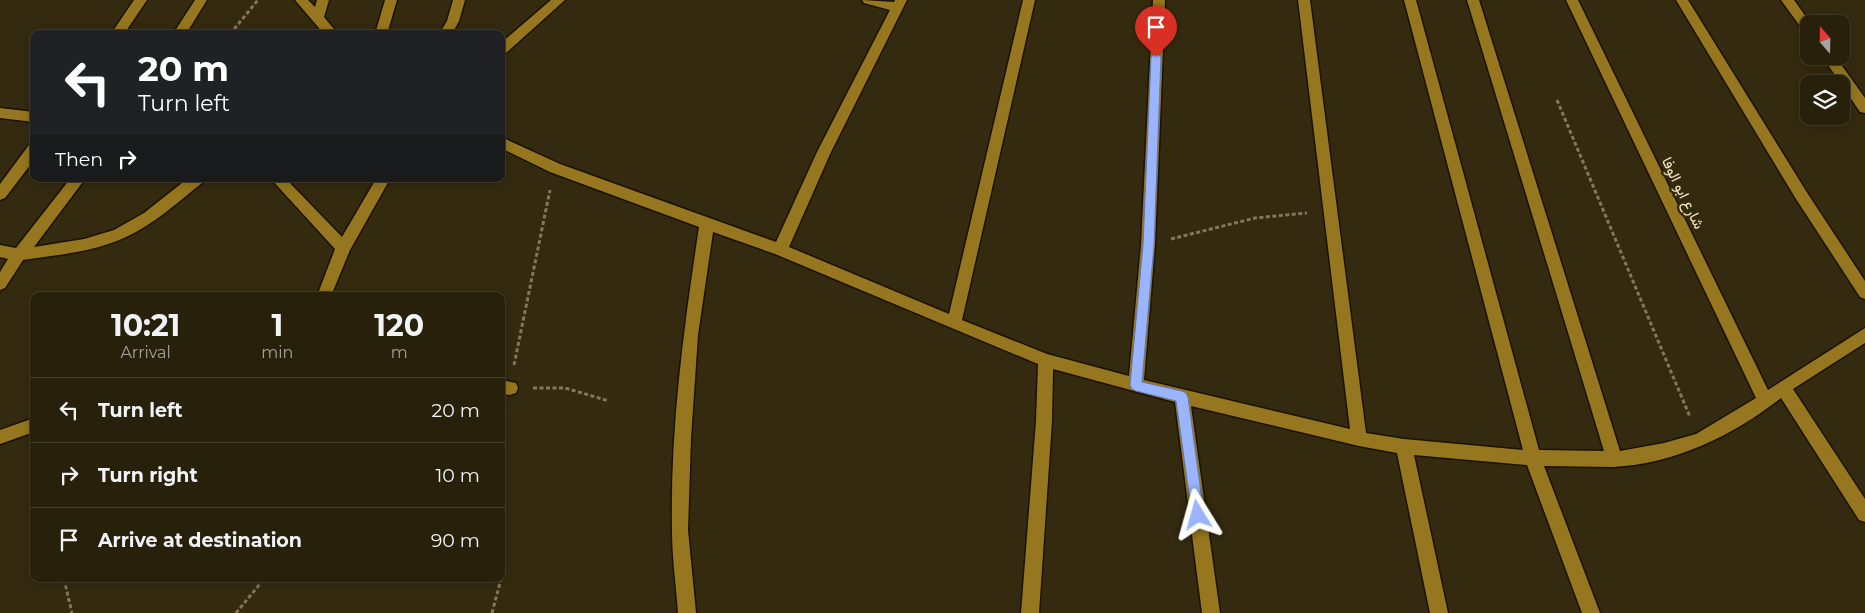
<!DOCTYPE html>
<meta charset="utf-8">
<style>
body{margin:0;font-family:Montserrat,Vazirmatn,sans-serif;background:#332d19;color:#f1f3f6;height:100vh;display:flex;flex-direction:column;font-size:19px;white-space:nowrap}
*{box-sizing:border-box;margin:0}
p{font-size:16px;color:#a4a39d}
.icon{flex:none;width:28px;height:28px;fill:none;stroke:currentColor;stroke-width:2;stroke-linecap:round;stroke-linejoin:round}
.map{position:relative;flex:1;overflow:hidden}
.side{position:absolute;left:30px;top:292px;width:475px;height:290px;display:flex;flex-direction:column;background:#27200b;border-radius:10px;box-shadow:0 2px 12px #0003,0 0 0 1px #433e2c}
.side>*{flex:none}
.banner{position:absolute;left:30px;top:30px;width:475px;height:152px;border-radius:10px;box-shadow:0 2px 12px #0003,0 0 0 1px #433e2c;background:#202124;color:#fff;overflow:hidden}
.needle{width:32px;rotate:340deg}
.buttons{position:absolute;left:1800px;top:15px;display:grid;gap:10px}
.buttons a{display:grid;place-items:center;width:50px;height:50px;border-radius:10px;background:#27200b;box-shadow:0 2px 12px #0003,0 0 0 1px #433e2c;font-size:25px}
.pin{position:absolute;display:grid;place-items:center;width:42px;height:42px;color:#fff;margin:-51px -21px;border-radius:50% 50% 50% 0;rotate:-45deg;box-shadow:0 0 5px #0007}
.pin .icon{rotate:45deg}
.me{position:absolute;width:55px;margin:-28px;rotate:352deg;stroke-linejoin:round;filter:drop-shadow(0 0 4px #0008)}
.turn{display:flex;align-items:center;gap:18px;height:105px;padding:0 25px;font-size:22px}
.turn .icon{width:65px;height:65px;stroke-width:2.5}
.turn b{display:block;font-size:35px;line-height:42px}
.then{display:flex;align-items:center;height:48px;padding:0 25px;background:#0003;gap:10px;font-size:19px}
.eta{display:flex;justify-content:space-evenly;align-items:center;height:85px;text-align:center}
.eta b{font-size:30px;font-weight:700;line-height:35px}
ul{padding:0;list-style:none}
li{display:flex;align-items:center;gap:15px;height:65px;padding:0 25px;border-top:1px solid #433e2c}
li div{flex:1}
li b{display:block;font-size:19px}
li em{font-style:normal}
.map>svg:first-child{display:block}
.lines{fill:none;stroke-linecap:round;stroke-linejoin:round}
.street-casing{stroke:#1b1200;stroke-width:3}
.path{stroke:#847757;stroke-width:3;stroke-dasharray:4 2.5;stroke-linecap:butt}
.street{fill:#96771f;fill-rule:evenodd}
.route{fill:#9ab5fd;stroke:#6476a4}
.labels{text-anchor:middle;stroke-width:5;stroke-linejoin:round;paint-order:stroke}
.street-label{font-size:15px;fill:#f9e9c1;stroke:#342a0f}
</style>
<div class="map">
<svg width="1865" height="613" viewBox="0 0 1865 613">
<rect width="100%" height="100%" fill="#342a0f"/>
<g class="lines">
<!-- street casing -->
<g class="street-casing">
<g id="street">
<path d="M 134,0 L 147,0 L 124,34 L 111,34 Z"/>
<path d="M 195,0 L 207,0 L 186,34 L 173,34 Z"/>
<path d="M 295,0 L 308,0 L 315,7 L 317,0 L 329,0 L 324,17 L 338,34 L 324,34 Z"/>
<path d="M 385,0 L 397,0 L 387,34 L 375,34 Z"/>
<path d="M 453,0 L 465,0 L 459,21 L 452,34 L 439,34 L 447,21 Z"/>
<path d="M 551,0 L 565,0 L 506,53 L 501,55 L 501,43 Z"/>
<path d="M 862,0 L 894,2 L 895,0 L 907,0 L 831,152 L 789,247 L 949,314 L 1023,0 L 1035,0 L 962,320 L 1047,354 L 1129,376 L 1141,245 L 1153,0 L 1165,0 L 1155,245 L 1144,380 L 1350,429 L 1298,0 L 1310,0 L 1366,433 L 1404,439 L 1523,450 L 1404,0 L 1416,0 L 1539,450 L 1604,451 L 1467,0 L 1479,0 L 1620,451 L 1664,443 L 1696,434 L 1756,398 L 1566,0 L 1578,0 L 1768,390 L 1865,328 L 1865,343 L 1793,389 L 1865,499 L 1865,522 L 1859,520 L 1781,398 C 1734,435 1675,464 1613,467 C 1590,467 1567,466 1544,466 L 1600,613 L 1582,613 L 1527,465 L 1414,455 L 1448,613 L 1430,613 L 1397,453 L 1359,446 L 1191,406 L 1220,613 L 1202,613 L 1175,402 L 1053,369 L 1052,421 L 1039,613 L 1021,613 L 1036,421 L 1038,364 L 775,254 L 713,232 L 698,335 L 691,438 L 688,530 L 696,613 L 678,613 C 676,585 672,557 672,530 C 670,428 684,327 699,227 L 550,172 L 501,148 L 501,137 L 560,164 L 776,242 L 817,152 L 890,10 L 864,3 Z"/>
<path d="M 1676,0 L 1688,0 L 1806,191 L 1865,281 L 1865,299 L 1860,297 L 1796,199 Z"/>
<path d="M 1781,0 L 1794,0 L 1811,24 L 1809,24 L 1809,34 L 1805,33 Z"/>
<path d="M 1822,56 L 1835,56 L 1865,98 L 1865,113 L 1860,112 Z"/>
<path d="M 0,108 L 34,112 L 34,122 L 0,118 Z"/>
<path d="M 34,144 L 34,160 L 5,198 L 0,200 L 0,184 L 29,145 Z"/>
<path d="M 70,179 L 85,179 L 34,247 L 84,239 L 114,230 L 144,213 L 187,179 L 204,179 L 202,183 C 177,203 153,225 124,238 C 93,252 57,255 23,260 L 5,288 L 0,290 L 0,272 L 8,259 L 0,257 L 0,245 L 16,248 Z"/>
<path d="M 271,179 L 286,179 L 342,237 L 376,179 L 390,179 L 350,250 L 331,296 L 317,296 L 335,249 Z"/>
<path d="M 501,380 L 516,383 L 518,388 L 516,393 L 510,395 L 501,394 Z"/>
<path d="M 34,418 L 34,432 L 0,444 L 0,430 Z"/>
</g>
</g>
<!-- path -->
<g class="path">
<path d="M 230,34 L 258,0"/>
<path d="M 1557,100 L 1690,417"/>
<path d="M 1171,239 L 1255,218 L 1307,213"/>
<path d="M 514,365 L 550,190"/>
<path d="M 533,388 L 565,388 L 609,401"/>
<path d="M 501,424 L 505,410"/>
<path d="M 64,579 L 72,613"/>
<path d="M 236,613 L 264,579"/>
<path d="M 492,613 L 501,579"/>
</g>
<!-- street -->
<use href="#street" class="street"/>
</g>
<!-- route -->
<path class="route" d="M 1156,53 L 1161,57 L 1154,245 L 1142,382 L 1182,391 L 1186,393 L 1188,397 L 1204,515 L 1202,519 L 1198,521 L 1193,519 L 1192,515 L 1176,401 L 1136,391 L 1132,389 L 1130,385 L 1143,245 L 1151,57 Z"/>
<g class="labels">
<!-- street labels -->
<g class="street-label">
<text transform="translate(1683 193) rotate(64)" y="5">شارع ابو الوفا</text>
</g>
</g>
</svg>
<div class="buttons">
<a><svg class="needle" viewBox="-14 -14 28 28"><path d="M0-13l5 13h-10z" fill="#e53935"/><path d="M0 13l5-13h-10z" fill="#a4a39d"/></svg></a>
<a><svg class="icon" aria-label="layers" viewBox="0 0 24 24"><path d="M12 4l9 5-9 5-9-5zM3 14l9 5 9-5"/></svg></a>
</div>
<div class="pin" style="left:1156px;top:57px;background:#d93025"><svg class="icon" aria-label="arrive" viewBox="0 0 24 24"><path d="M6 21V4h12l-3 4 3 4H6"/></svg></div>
<svg class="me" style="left:1198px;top:515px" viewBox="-20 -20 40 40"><path d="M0-17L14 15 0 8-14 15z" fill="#9ab5fd" stroke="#fff" stroke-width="4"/></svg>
<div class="banner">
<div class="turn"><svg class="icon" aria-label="left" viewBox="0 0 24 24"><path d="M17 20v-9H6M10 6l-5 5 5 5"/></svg><div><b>20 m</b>Turn left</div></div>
<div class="then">Then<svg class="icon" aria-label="right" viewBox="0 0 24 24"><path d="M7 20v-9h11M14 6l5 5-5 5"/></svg></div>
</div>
<section class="side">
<div class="eta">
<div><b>10:21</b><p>Arrival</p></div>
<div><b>1</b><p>min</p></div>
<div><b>120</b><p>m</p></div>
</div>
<ul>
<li><svg class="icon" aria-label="left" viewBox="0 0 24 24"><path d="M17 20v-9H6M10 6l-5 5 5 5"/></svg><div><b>Turn left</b></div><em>20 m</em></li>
<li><svg class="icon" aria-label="right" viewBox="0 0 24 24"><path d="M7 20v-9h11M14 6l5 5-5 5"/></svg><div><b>Turn right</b></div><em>10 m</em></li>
<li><svg class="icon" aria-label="arrive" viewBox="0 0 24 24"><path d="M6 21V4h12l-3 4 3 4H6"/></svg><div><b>Arrive at destination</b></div><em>90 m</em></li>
</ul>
</section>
</div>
